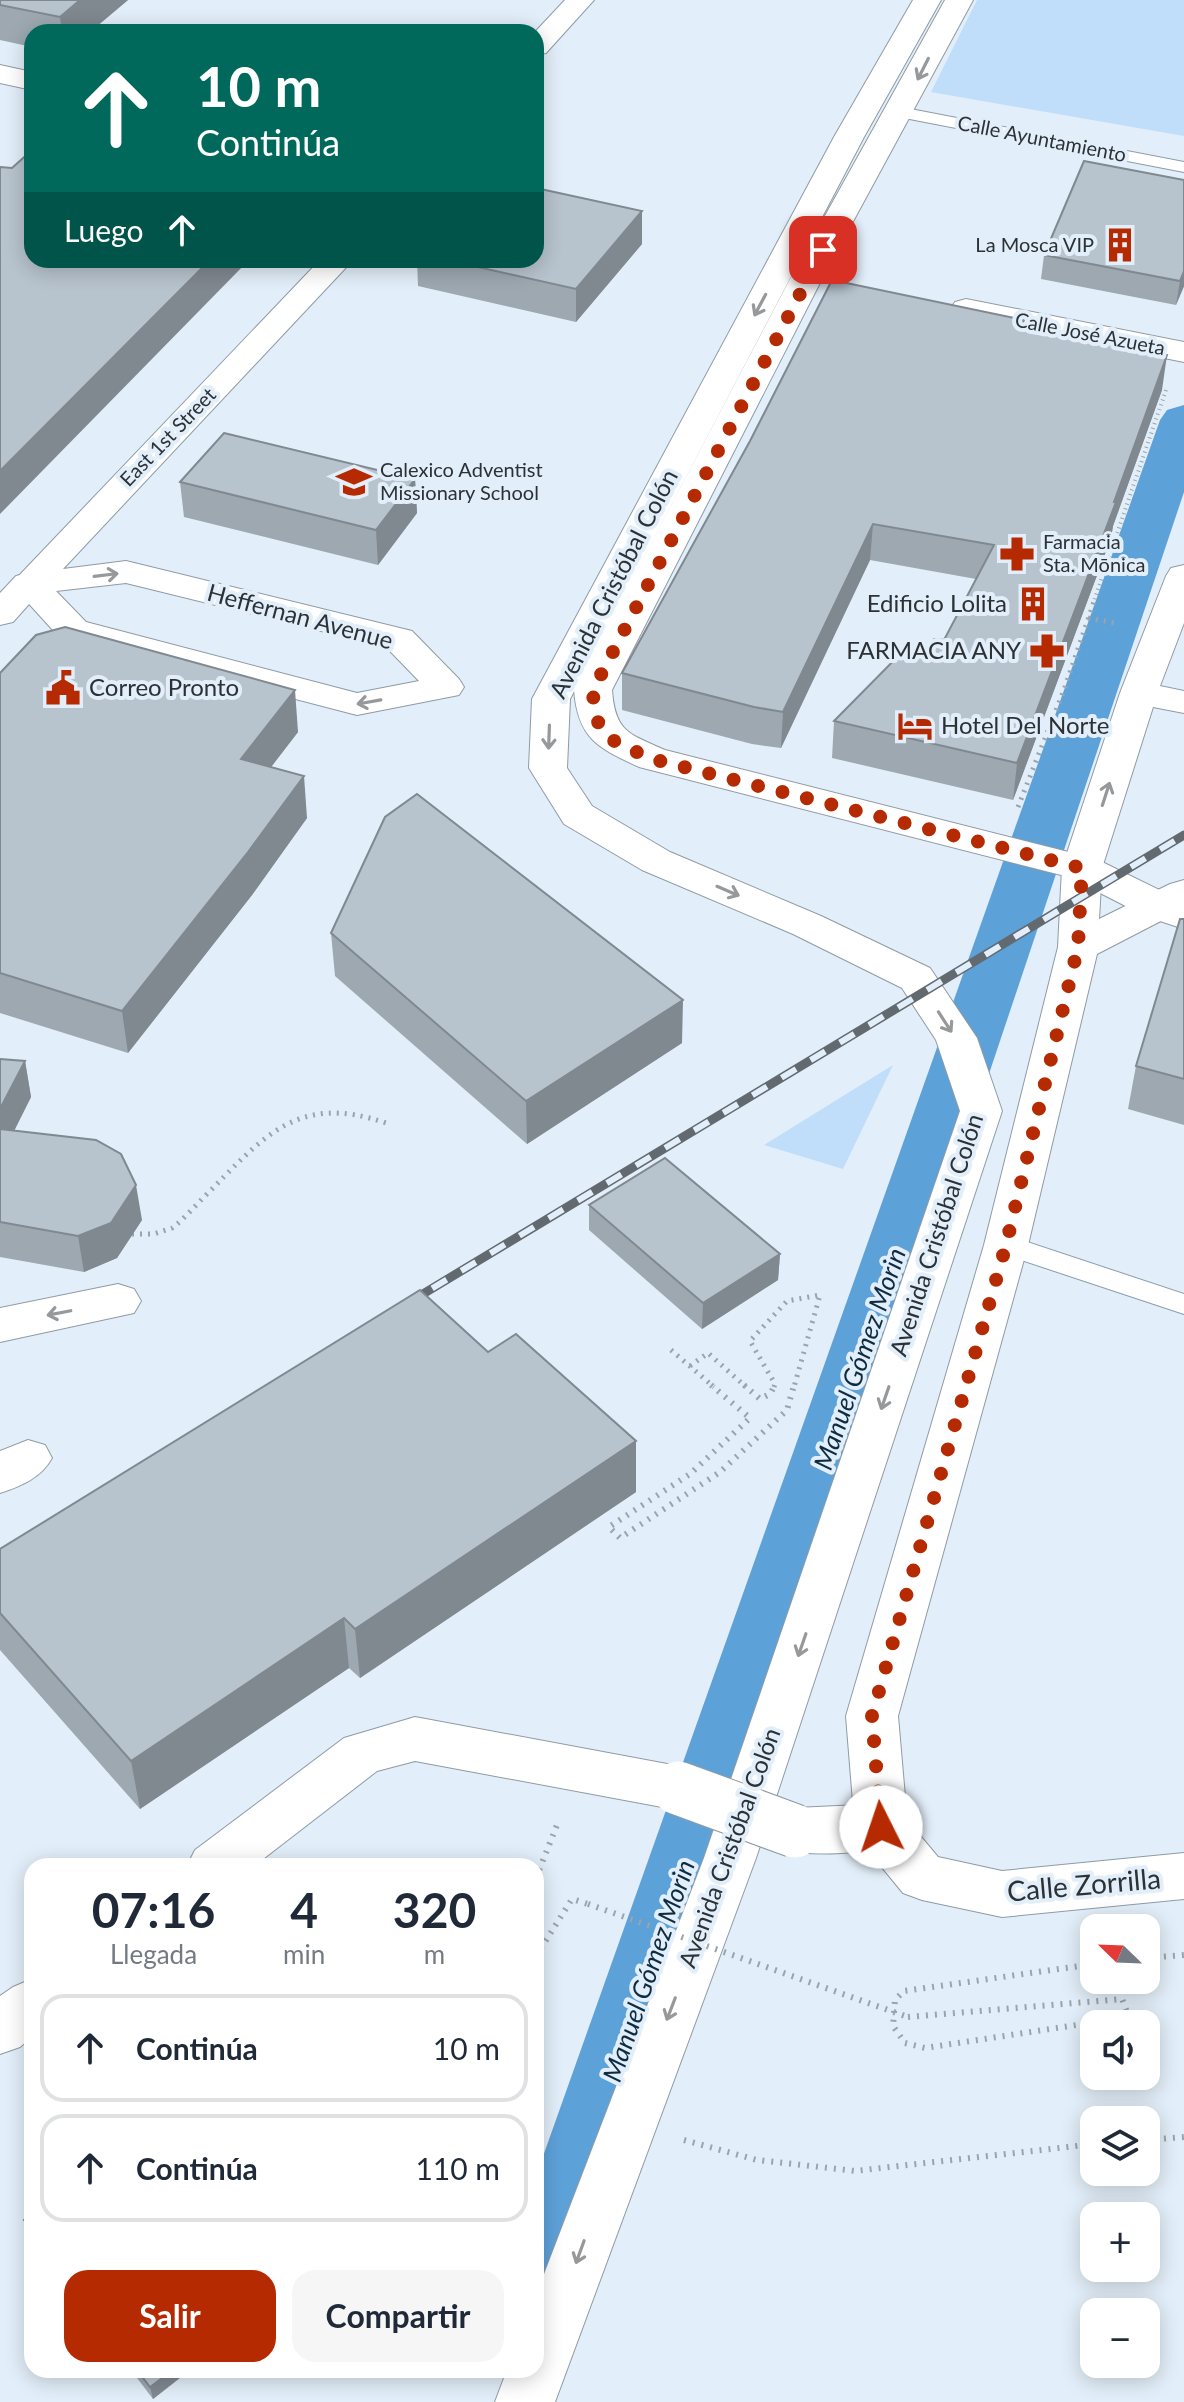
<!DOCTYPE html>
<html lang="es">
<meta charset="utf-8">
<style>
body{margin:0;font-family:Lato,sans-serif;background:#f6f6f7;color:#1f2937;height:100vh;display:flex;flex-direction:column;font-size:30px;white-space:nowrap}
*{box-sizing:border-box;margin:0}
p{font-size:26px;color:#747a83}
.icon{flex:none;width:44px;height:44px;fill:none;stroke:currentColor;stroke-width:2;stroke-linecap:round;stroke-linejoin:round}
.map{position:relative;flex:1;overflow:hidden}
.sheet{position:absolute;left:24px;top:1858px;width:520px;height:520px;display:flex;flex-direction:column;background:#fff;border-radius:24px;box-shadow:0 4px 20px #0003}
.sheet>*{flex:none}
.hud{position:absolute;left:24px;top:24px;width:520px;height:244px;border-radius:24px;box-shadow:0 4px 20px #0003;background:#00695c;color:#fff;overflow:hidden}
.needle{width:52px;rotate:293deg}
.tools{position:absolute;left:1080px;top:1914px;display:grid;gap:16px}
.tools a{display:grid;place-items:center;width:80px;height:80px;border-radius:16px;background:#fff;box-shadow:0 4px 20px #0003;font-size:40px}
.pin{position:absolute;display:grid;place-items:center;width:68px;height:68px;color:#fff;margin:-34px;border-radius:16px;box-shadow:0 4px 12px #0006}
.me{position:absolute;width:88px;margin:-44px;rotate:356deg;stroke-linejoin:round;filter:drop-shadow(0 0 6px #0008)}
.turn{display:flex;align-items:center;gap:28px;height:168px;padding:0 40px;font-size:36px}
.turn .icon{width:104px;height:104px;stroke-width:2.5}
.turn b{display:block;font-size:56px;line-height:68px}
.then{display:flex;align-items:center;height:76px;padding:0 40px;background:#0003;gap:16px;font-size:30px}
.eta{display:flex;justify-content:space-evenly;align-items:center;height:136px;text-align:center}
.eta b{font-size:48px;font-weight:700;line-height:56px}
.action{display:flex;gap:16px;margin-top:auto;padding:16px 40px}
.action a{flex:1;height:92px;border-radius:24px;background:#b52a00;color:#fff;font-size:32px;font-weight:700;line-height:92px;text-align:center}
.action a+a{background:#f6f6f7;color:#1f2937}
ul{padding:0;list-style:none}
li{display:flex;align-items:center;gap:24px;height:108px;margin:0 16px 12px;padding:0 24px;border:4px solid #e0e1e3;border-radius:24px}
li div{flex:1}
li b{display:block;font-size:30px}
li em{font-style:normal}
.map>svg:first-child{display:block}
.green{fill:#c0def9}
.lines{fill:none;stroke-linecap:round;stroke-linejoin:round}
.canal{fill:#5da1d9;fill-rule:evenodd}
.service-casing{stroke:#8f9ba4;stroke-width:2}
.minor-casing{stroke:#8f9ba4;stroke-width:2}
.tertiary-casing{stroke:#8f9ba4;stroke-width:2}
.secondary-casing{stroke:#8f9ba4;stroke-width:2}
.primary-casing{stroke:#8f9ba4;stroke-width:2}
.path-far2{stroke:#9ba4ac;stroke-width:4;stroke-dasharray:1 4;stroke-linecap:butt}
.path-far1{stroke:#9ba4ac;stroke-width:5;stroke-dasharray:2 6;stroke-linecap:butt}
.path{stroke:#9ba4ac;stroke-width:6;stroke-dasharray:2 7;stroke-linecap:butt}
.service{fill:#fff;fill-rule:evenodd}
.minor{fill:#fff;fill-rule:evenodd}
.tertiary{fill:#fff;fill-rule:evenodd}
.secondary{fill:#fff;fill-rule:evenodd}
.primary{fill:#fff;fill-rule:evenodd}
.rail-casing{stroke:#62696f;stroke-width:9}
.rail{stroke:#e2eef9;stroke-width:6;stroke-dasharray:17;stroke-linecap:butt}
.minor-bridge-casing{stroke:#8f9ba4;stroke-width:55;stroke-linecap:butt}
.path-bridge{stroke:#9ba4ac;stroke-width:6;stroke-dasharray:2 7;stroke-linecap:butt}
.minor-bridge{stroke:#fff;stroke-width:53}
.wall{fill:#9da8b0}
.shaded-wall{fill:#808890}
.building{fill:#b7c3cd;stroke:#808890;stroke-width:2}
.oneway{stroke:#96989a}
.route{stroke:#b52a00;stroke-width:14;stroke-dasharray:0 25.2}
.labels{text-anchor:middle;stroke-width:8;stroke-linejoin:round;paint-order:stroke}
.far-street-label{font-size:20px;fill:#2c3135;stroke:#e2eef9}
.far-poi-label{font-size:20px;fill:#2c3135;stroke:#e2eef9;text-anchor:start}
.street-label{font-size:24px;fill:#2c3135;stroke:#e2eef9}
.poi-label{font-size:24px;fill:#2c3135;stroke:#e2eef9;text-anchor:end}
.water-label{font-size:26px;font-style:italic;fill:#0d2c42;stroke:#e2eef9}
.near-street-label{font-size:28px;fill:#2c3135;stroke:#e2eef9}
</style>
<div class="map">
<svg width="1184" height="2402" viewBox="0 0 1184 2402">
<rect width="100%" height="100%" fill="#e2eef9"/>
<!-- green -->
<g class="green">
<path d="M 977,0 L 1184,0 L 1184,136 L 931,92 Z"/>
<path d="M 893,1065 L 843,1169 L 764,1145 Z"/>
</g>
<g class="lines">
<!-- canal -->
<path class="canal" d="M 1184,405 L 1184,492 L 579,2297 L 566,2326 L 536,2338 L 536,2176 L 1160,420 L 1167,410 Z"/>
<!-- service casing -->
<g class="service-casing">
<g id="service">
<path d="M 900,107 L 1184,162 L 1184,172 L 894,116 L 891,112 Z"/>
<path d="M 1006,1235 L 1184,1294 L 1184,1314 L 997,1252 L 993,1245 L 997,1238 Z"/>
</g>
</g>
<!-- minor casing -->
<g class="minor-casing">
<g id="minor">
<path d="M 565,0 L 594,0 L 546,53 L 536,55 L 535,32 Z"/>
<path d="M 0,65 L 32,72 L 32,90 L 0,83 Z"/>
<path d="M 320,260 L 353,260 L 63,569 L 126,561 L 412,631 L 459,679 L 464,687 L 459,695 L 357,715 L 60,638 L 11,584 ZM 126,583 L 386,647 L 419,681 L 357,693 L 86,622 L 56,591 Z"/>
<path d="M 118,1284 L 134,1289 L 141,1301 L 134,1313 L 0,1342 L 0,1308 Z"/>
<path d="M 28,1440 L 45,1445 L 52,1458 C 41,1478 21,1486 0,1493 L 0,1451 Z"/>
<path d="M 415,1717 L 678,1766 L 696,1772 L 704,1788 L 696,1804 L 678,1810 L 415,1761 L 377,1771 L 254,1866 L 187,1866 L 195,1850 L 344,1738 Z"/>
<path d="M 881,1804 L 900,1811 L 907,1827 L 900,1843 C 868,1854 808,1858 776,1847 L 769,1831 L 776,1815 L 795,1808 Z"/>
<path d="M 32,1979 L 32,2037 L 20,2047 L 0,2054 L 0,1996 L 13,1987 Z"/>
</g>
</g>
<!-- tertiary casing -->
<g class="tertiary-casing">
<path id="tertiary" d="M 29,573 L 42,576 L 47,584 L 13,622 L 0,625 L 0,593 L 16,576 Z"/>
</g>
<!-- secondary casing -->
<g class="secondary-casing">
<g id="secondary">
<path d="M 945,0 L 973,0 L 823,277 L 612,690 C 615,732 629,734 665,750 L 1096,859 L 1184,902 L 1184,929 L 1145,916 L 1069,877 L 639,767 C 598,748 578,739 574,690 L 791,277 Z"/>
<path d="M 966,299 L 1184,342 L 1184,362 L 955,316 L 950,309 L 955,302 Z"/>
</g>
</g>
<!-- primary casing -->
<g class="primary-casing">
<g id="primary">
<path d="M 913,0 L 941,0 L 864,137 L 570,699 L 567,768 L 592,806 L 670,852 L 821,916 L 930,968 L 977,1038 L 1002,1111 L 756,1858 L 555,2402 L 495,2402 L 507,2370 L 536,2370 L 536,2295 L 704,1858 L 960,1111 L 936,1040 L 902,988 L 793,934 L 642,870 L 564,824 L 529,768 L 532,699 L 834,137 Z"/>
<path d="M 1184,565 L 1184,623 L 1160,686 L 1184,691 L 1184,713 L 1153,707 L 1102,868 L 1099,919 L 1170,884 L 1184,880 L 1184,909 L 1097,954 L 1028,1245 L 898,1716 L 907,1820 L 938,1857 L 1002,1871 L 1184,1853 L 1184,1899 L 1002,1917 L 922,1900 L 903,1893 L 862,1843 L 855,1827 L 846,1716 L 984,1245 L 1058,947 L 1062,868 L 1120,693 L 1166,576 L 1171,568 Z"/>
</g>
</g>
<!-- path-far2 -->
<path class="path-far2" d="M 1093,604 L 1166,390"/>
<!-- path-far1 -->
<g class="path-far1">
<path d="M 1088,618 L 1115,623"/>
<path d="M 1018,807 L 1064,690 L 1094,602"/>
<path d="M 132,1234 L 154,1234 L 172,1228 C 184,1219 194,1207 204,1197 C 263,1138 296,1092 386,1123"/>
<path d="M 671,1350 L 714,1387"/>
<path d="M 690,1366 L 708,1353 L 746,1387"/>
<path d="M 774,1387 L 775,1384 L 750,1341 L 787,1301 L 820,1295 L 794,1387"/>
</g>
<!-- path -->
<g class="path">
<path d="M 711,1385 L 750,1418 L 690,1474 L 609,1527 L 620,1538 L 720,1472 L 787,1410 L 794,1385"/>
<path d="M 744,1385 L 760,1399 L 770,1394 L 775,1385"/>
<path d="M 536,1878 L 559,1820"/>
<path d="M 536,1956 L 572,1899 L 588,1904"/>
<path d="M 1146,1958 L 1184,1955"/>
<path d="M 908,2017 L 1122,1999 L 1129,2017 L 925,2048 L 905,2043 L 893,2026 L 895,2000 L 904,1991 L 1094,1964"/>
<path d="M 684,2140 L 757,2160 L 855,2171 L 1094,2144"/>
<path d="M 1146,2140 L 1184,2137"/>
</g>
<!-- service -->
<use href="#service" class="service"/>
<!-- minor -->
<use href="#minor" class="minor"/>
<!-- tertiary -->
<use href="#tertiary" class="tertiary"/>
<!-- secondary -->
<use href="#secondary" class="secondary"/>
<!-- primary -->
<use href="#primary" class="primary"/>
<!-- rail casing -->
<g class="rail-casing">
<path id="rail" d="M 403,1306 L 1184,835"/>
</g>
<!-- rail -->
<use href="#rail" class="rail"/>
<!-- minor-bridge casing -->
<g class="minor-bridge-casing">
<path id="minor-bridge" d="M 678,1788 L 795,1831"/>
</g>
<!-- path-bridge -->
<path class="path-bridge" d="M 588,1904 L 908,2017"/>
<!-- minor-bridge -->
<use href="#minor-bridge" class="minor-bridge"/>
</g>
<!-- wall -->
<g class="wall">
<path d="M 0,0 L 128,0 L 90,32 L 32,32 L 32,47 L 0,40 Z"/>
<path d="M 1184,180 L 1184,286 L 1176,305 L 1041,279 L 1044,255 Z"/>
<path d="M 642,244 L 576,322 L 418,286 L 417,260 L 536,260 Z"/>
<path d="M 1024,323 L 1162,390 L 1113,526 L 1111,538 L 1013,800 L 832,758 L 834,721 L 929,647 L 944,640 L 976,579 L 870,560 L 781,748 L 752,744 L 622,710 L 622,673 Z"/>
<path d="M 415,479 L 417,513 L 378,565 L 184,517 L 180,482 Z"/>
<path d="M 0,673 L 298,732 L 271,767 L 307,818 L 252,895 L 128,1053 L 0,1013 Z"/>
<path d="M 1184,919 L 1184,1125 L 1128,1109 L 1136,1066 Z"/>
<path d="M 331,933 L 682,1043 L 527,1144 L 335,976 Z"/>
<path d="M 0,1059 L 25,1061 L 31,1097 L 14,1131 L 142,1220 L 117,1258 L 84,1272 L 0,1257 Z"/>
<path d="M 589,1205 L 780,1254 L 778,1280 L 702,1329 L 589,1230 Z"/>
<path d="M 488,1352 L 636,1441 L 636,1492 L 360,1678 L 349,1668 L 140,1809 L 0,1650 L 0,1549 Z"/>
<path d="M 32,2214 L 32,2237 L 28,2231 L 24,2220 Z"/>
<path d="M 131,2370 L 190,2370 L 153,2399 Z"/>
</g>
<!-- shaded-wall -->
<g class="shaded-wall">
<path d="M 80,0 L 128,0 L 90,32 L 62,32 L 60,17 Z"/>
<path d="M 642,211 L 642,244 L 576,322 L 576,289 Z"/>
<path d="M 210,260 L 249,260 L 0,514 L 0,471 Z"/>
<path d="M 1184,271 L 1184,286 L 1176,305 L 1180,281 Z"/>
<path d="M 1167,355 L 1162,390 L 1113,526 L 1111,538 L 1013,800 L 1017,763 Z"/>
<path d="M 415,479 L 417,513 L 378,565 L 376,530 Z"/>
<path d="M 873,524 L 870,560 L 781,748 L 783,712 Z"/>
<path d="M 295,690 L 298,732 L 245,801 L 241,759 Z"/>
<path d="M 304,776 L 307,818 L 252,895 L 128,1053 L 122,1011 Z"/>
<path d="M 683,1000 L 682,1043 L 527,1144 L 526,1101 Z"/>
<path d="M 25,1061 L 31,1097 L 0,1159 L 0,1109 Z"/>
<path d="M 136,1185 L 142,1220 L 117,1258 L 84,1272 L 78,1236 Z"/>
<path d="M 780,1254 L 778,1280 L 702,1329 L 703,1303 Z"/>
<path d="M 636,1441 L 636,1492 L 360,1678 L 355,1629 Z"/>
<path d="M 344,1618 L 349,1668 L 140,1809 L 131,1761 Z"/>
<path d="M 173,2370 L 190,2370 L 153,2399 L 150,2387 Z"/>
</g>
<!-- building -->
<g class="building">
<path d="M 0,0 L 80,0 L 60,17 L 0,5 Z"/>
<path d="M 32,150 L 32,260 L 210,260 L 0,471 L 0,167 L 12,168 Z"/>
<path d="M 1084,161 L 1184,180 L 1184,271 L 1180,281 L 1044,255 Z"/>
<path d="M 536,188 L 642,211 L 576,289 L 447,260 L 536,260 Z"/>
<path d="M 832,280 L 1024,320 L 1023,323 L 1167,355 L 1114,502 L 1116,502 L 1017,763 L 834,721 L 910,644 L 929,647 L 934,639 L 944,640 L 994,545 L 873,524 L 783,712 L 754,707 L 622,673 L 750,441 Z"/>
<path d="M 224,433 L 415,479 L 376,530 L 180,482 Z"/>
<path d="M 65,627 L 295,690 L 241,759 L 304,776 L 248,852 L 122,1011 L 0,973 L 0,673 L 36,635 Z"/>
<path d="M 417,794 L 683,1000 L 526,1101 L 331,933 L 385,817 Z"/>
<path d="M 1180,919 L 1184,919 L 1184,1079 L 1136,1066 Z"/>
<path d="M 0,1059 L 25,1061 L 0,1109 Z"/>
<path d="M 0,1129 L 96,1140 L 121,1154 L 136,1185 L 111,1223 L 78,1236 L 0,1222 Z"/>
<path d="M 665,1158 L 780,1254 L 703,1303 L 589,1205 Z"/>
<path d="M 420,1290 L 488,1352 L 516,1334 L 636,1441 L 355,1629 L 344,1618 L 131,1761 L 0,1613 L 0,1549 Z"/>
<path d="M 32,2214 L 32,2230 L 24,2220 Z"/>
<path d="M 137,2370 L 173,2370 L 150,2387 Z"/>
</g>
<!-- one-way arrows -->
<defs><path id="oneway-shaft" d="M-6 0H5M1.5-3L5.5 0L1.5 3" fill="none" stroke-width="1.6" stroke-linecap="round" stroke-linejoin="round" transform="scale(2)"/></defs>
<g class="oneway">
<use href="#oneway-shaft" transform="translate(923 69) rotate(117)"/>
<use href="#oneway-shaft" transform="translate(760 305) rotate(118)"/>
<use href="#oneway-shaft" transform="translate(106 575) rotate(-7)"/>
<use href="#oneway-shaft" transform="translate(369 702) rotate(170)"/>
<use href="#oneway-shaft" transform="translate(549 737) rotate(92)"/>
<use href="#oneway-shaft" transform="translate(1106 794) rotate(-72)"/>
<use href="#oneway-shaft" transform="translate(728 891) rotate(23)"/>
<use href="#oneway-shaft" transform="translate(945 1022) rotate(57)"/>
<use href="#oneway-shaft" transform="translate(59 1313) rotate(169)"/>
<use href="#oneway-shaft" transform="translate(885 1398) rotate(109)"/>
<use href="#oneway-shaft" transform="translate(802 1645) rotate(109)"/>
<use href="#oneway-shaft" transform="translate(671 2009) rotate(111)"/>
<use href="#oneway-shaft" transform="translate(580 2252) rotate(110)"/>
</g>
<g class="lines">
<!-- route -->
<path class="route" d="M 823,250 L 593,690 C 594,740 612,740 652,759 L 1082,868 L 1078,947 L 1006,1245 L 872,1716 L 881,1827"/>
</g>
<!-- icons -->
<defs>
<g id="building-bare" transform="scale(2.76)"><path d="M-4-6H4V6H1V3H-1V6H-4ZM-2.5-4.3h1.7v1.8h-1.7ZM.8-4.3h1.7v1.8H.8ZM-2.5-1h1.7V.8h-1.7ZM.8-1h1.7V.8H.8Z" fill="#b52a00" stroke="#e2eef9" stroke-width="2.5" paint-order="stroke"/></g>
<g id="school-bare" transform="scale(2.76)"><path d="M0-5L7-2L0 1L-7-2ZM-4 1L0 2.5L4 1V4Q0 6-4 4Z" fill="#b52a00" stroke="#e2eef9" stroke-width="2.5" paint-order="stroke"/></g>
<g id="pharmacy-bare" transform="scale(2.76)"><path d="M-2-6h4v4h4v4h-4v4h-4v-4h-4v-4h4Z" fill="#b52a00" stroke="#e2eef9" stroke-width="2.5" paint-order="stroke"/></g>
<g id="civic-bare" transform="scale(2.76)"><path d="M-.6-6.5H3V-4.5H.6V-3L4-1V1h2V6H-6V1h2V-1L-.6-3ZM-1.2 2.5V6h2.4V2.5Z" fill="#b52a00" stroke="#e2eef9" stroke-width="2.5" paint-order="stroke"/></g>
<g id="hotel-bare" transform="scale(2.76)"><path d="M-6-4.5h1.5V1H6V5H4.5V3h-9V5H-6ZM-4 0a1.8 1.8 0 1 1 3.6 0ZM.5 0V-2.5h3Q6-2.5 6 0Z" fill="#b52a00" stroke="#e2eef9" stroke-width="2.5" paint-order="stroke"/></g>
</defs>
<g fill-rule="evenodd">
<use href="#building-bare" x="1120" y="245"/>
<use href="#school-bare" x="354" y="482"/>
<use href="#pharmacy-bare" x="1017" y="554"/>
<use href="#building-bare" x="1033" y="604"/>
<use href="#pharmacy-bare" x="1047" y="651"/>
<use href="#civic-bare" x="63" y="688"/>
<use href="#hotel-bare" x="915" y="726"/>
</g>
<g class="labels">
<!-- far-street labels -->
<g class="far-street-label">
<text transform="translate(1042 139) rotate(11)" y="7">Calle Ayuntamiento</text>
<text transform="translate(1090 334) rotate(11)" y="7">Calle José Azueta</text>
<text transform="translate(168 437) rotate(-46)" y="7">East 1st Street</text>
</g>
<!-- far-poi labels -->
<g class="far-poi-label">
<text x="1094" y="252" text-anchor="end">La Mosca VIP</text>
<text x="380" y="477">Calexico Adventist<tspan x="380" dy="23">Missionary School</tspan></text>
<text x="1043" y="549">Farmacia<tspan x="1043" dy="23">Sta. Mōnica</tspan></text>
</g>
<!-- street labels -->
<g class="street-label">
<text transform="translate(614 584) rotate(-63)" y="8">Avenida Cristóbal Colón</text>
<text transform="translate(300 617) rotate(15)" y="8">Heffernan Avenue</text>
<text transform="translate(937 1235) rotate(-72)" y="8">Avenida Cristóbal Colón</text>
<text transform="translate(730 1848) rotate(-70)" y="8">Avenida Cristóbal Colón</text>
</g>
<!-- poi labels -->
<g class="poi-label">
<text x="1007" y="612">Edificio Lolita</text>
<text x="1021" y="659">FARMACIA ANY</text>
<text x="89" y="696" text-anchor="start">Correo Pronto</text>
<text x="941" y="734" text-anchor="start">Hotel Del Norte</text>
</g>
<!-- water labels -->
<g class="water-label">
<text transform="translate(860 1359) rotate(-71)" y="9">Manuel Gómez Morin</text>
<text transform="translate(649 1971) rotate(-71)" y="9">Manuel Gómez Morin</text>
</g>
<!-- near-street labels -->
<g class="near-street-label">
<text transform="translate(1084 1885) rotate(-5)" y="10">Calle Zorrilla</text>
</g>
</g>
</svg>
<div class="tools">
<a><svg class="needle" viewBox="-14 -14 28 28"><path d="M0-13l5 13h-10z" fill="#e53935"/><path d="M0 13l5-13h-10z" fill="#747a83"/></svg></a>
<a><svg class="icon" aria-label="sound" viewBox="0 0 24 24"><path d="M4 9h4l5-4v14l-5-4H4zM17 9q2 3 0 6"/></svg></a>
<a><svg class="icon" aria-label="layers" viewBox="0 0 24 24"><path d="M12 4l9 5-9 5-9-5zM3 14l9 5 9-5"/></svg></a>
<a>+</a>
<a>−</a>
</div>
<div class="pin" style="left:823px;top:250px;background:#d93025"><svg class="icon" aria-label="arrive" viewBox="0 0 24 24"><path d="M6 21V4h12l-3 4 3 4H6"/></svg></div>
<svg class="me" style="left:881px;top:1827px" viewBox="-20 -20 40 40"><circle r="19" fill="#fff"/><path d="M0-13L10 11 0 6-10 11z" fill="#b52a00"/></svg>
<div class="hud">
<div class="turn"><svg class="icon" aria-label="ahead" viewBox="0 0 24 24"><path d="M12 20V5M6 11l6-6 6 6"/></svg><div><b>10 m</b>Continúa</div></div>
<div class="then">Luego<svg class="icon" aria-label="ahead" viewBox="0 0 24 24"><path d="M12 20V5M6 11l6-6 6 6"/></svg></div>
</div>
<section class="sheet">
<div class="eta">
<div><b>07:16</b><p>Llegada</p></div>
<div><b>4</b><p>min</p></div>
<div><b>320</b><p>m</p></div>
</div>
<ul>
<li><svg class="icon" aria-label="ahead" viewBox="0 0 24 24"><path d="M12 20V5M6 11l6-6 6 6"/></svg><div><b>Continúa</b></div><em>10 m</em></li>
<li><svg class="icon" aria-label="ahead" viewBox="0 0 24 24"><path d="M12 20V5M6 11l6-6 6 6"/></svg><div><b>Continúa</b></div><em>110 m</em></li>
</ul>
<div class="action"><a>Salir</a><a>Compartir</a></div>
</section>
</div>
